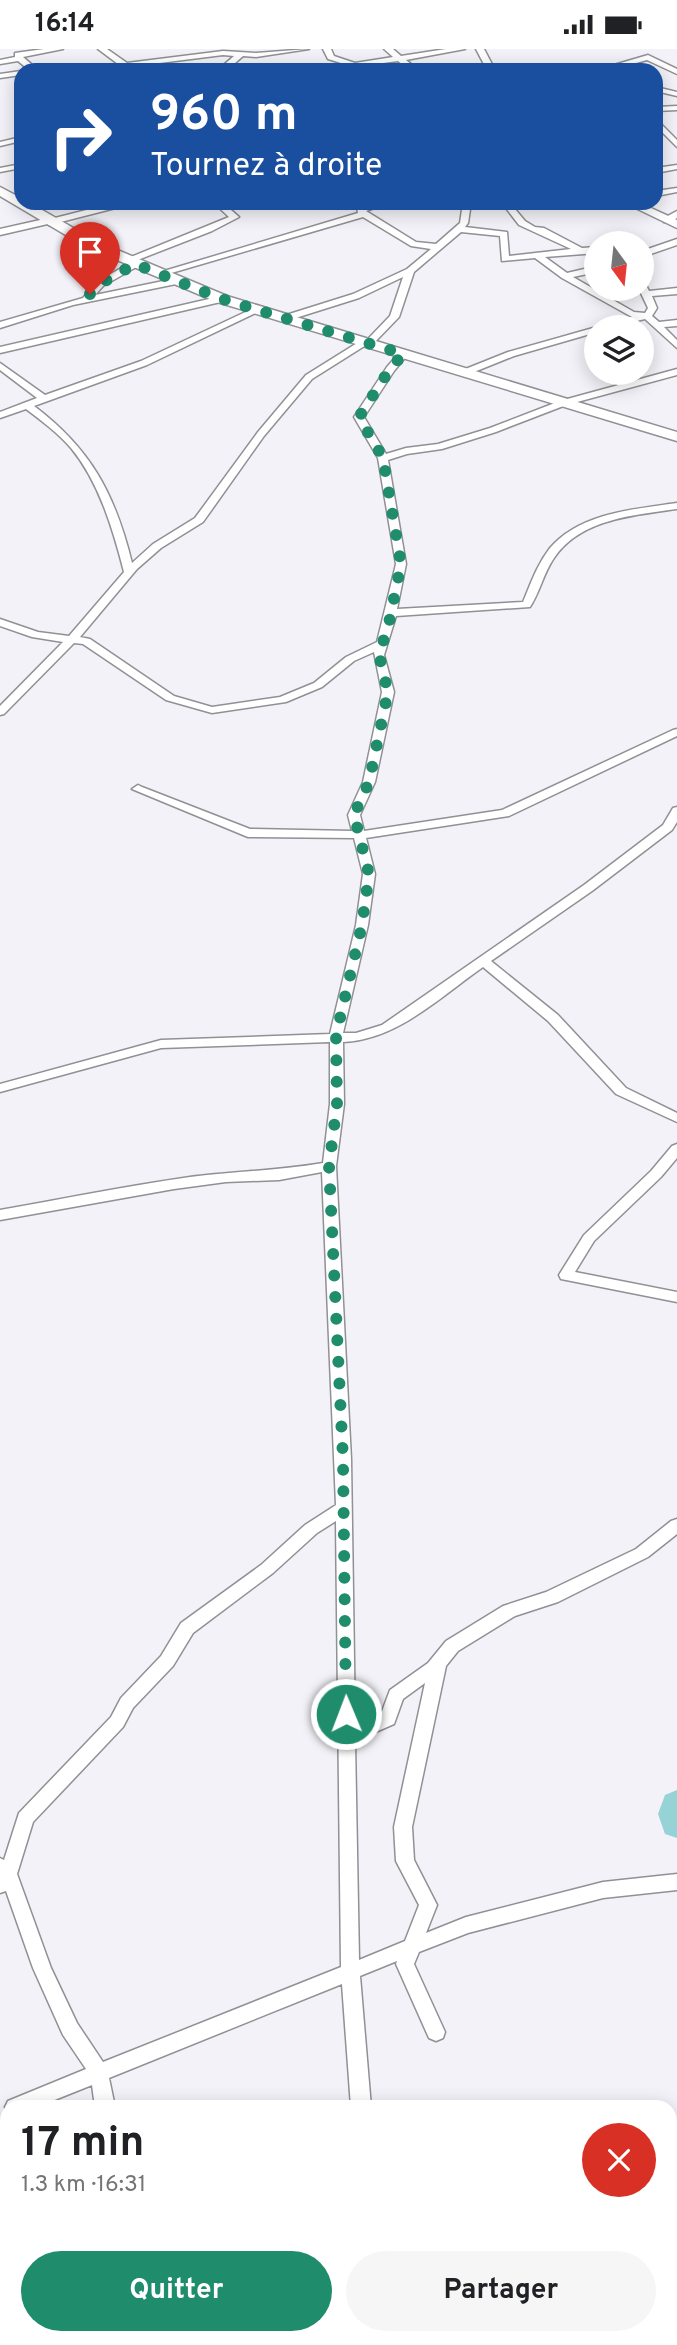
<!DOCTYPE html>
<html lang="fr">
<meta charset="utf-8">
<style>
body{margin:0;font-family:Overpass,sans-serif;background:#f6f6f6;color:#202124;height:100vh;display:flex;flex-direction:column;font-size:26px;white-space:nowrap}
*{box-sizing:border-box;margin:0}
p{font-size:23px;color:#757577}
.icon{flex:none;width:38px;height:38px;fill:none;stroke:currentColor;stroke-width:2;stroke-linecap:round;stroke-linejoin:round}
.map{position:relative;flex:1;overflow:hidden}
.drawer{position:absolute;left:0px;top:2051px;width:677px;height:245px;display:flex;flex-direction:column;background:#fff;border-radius:21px 21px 0 0;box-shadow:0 4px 18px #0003}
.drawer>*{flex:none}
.banner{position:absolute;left:14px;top:14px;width:649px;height:147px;border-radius:21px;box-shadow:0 4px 18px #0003;background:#1a4fa0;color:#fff;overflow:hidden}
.needle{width:46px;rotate:165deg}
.controls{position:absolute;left:584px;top:182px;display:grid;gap:14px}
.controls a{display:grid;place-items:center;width:70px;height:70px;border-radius:50%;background:#fff;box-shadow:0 4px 18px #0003;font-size:35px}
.pin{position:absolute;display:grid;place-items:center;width:60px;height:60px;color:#fff;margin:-72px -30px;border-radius:50% 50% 50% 0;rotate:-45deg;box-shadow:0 0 7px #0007}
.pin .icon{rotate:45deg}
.me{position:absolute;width:77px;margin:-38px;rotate:359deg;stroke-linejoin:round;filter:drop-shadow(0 0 5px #0008)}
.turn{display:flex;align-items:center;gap:24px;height:147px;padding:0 21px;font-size:32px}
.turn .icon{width:91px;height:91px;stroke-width:2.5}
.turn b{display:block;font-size:49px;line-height:60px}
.round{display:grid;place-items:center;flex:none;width:74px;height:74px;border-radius:37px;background:#f6f6f6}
.headline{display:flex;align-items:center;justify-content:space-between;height:119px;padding:0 21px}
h1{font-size:42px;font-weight:700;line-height:52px}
.button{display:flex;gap:14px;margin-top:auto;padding:14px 21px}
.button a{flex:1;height:80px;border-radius:42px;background:#1f8c6b;color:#fff;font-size:28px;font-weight:700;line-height:80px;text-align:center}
.button a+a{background:#f6f6f6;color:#202124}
.status{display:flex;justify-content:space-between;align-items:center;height:49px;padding:0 35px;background:#fff;direction:ltr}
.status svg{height:19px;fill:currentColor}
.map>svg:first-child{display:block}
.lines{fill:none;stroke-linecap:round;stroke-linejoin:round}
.river{fill:#95d3d6;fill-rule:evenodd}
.street-casing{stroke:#909095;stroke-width:3}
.secondary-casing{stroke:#909095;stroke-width:3}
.primary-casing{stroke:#909095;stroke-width:3}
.street{fill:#fff;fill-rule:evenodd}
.secondary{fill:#fff;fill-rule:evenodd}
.primary{fill:#fff;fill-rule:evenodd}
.route{stroke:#1f8c6b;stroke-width:12;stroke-dasharray:0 21.6}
</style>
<div class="status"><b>16:14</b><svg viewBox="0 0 49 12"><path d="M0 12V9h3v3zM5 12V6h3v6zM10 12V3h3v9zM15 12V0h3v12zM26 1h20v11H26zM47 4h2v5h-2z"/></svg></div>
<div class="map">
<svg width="677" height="2296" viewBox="0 0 677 2296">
<rect width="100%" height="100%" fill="#f3f2f8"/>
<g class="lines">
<!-- river -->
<path class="river" d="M 677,1741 L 677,1789 L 665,1785 L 658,1765 L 665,1746 Z"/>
<!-- street casing -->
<g class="street-casing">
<g id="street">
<path d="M 44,0 L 63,0 L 23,8 L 38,21 L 29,21 L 18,12 L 0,15 L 0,11 L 15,8 L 15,4 Z"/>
<path d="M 98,0 L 107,0 L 127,14 L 223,2 L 256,4 L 309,0 L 256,8 L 243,7 L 227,21 L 218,21 L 234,7 L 223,6 L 104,21 L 45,21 L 49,19 L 86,19 L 118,15 Z"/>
<path d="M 323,0 L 331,0 L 334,7 L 355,14 L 393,8 L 384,0 L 393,0 L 401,7 L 446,0 L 465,0 L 406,11 L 418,21 L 409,21 L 398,12 L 354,18 L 328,10 Z"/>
<path d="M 476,0 L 484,0 L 495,21 L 487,21 Z"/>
<path d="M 648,6 L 677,20 L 677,25 L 647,11 L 610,21 L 597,21 Z"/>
<path d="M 21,22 L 21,26 L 0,29 L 0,25 Z"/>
<path d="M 656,38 L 677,43 L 677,47 L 656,42 Z"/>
<path d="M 677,57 L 677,61 L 656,62 L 656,58 Z"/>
<path d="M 656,70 L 677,91 L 677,98 L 656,77 Z"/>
<path d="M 21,88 L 21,92 L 0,97 L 0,93 Z"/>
<path d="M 21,115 L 21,119 L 0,123 L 0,119 Z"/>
<path d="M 677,116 L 677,120 L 656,124 L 656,119 Z"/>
<path d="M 677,139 L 677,143 L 656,147 L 656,142 Z"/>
<path d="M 214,154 L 223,154 L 239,168 L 212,182 L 135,212 L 139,215 L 138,217 L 103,237 L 95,246 L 178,229 L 181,230 L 181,234 L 73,256 L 0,279 L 0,273 L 83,249 L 97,233 L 130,214 L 126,214 L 126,210 L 229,168 Z"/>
<path d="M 375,154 L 388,154 L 366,162 L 416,193 L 436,195 L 460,174 L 463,154 L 471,154 L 468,174 L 465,178 L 507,183 L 509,207 L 571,200 L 519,176 L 502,154 L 510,154 L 525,172 L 535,178 L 544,179 L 582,199 L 597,198 L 597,204 L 545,208 L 567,224 L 597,217 L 597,223 L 573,228 L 634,263 L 645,264 L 648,259 L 639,240 L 642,240 L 642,233 L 645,234 L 649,242 L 677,239 L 677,245 L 652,247 L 657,259 L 652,267 L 659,273 L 677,271 L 677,277 L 664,278 L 677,291 L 677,299 L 645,270 L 612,278 L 597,278 L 597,283 L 514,307 L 469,325 L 463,325 L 463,321 L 508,303 L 632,268 L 562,229 L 535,209 L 502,212 L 500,187 L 461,183 L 414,223 L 399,268 L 372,296 L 366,296 L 312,330 L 264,387 L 203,473 L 161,499 L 137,520 L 80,588 L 90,590 L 174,647 L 212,658 L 280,648 L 314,634 L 346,608 L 377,593 L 396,515 L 378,409 L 354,368 L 387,318 L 400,303 L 408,305 L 394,322 L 364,368 L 386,405 L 406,399 L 438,395 L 490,379 L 560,352 L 677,320 L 677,326 L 566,356 L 496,383 L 442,400 L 407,405 L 388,411 L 406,515 L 397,560 L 523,553 C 531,534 537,516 550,499 C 580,464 634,460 677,454 L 677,460 C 634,466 580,470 554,509 C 543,525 540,543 530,558 L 396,567 L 384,606 L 394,643 L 375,733 L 360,766 L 364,782 L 502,761 L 673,681 L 677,680 L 677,687 L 509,767 L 366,789 L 375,825 L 368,876 L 343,984 L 356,984 L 382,976 L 584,836 L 663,776 L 673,759 L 677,758 L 677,773 L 672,781 L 592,842 L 491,912 L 558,966 L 626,1039 L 677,1064 L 677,1073 L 616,1045 L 548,972 L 483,918 C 440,948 397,991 343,993 L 344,1055 L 336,1117 L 351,1410 L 355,1677 L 381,1665 L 390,1641 L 428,1614 L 446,1592 L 503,1557 L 546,1543 L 636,1500 L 671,1472 L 677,1470 L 677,1485 L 648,1508 L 558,1553 L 515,1567 L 458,1602 L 446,1617 L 412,1778 L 414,1811 L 437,1856 L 426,1884 L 466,1868 L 603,1833 L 677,1825 L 677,1841 L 603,1849 L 468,1884 L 419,1903 L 414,1915 L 445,1983 L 443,1989 L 436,1992 L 429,1989 L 396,1915 L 397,1912 L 360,1927 L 371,2058 L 351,2058 L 342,1935 L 109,2029 L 115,2058 L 95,2058 L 92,2036 L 37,2058 L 7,2058 L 7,2062 L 5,2058 L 8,2052 L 86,2020 L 63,1986 L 33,1919 L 6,1842 L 0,1844 L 0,1809 L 4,1811 L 19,1764 L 111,1668 L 121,1649 L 161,1607 L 181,1574 L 261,1516 L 305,1476 L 336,1456 L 322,1123 L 279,1131 L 226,1133 L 174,1140 L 0,1171 L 0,1161 C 63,1150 126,1137 190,1128 C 235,1122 278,1122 323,1114 L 330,1055 L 330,993 L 161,999 L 0,1043 L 0,1035 L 161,991 L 330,985 L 356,876 L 363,825 L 354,789 L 248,788 L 132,740 L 138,736 L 142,738 L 250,780 L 352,782 L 348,766 L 363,733 L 382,643 L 374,603 L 354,612 L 322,638 L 286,653 L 212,664 L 166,651 L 83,595 L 74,594 L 4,665 L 0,666 L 0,657 L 63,593 L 32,588 L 0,577 L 0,570 L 38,583 L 69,587 L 124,523 C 113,480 99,433 71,399 C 58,384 42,372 26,360 L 0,369 L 0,363 L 37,349 L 0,321 L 0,314 L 45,346 L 141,312 L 254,259 L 262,261 L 147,316 L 34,357 C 91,400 115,445 132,514 L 153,495 L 195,469 L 258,383 L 306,326 L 362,291 L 367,291 L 390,267 L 403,228 L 359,249 L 286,272 L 283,271 L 283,267 L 353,245 L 407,220 L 431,200 L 411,197 L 363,168 L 161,227 L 154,225 L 358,164 L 357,159 ZM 336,1472 L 341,1918 L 103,2013 L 77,1974 L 51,1919 L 17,1825 L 33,1773 L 123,1678 L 133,1659 L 173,1617 L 193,1584 L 273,1524 L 317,1484 ZM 425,1634 L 394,1778 L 396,1812 L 419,1856 L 405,1892 L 359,1911 L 355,1692 L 394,1675 L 403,1650 Z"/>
<path d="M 677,162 L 677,169 L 670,173 L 664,173 L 664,169 Z"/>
<path d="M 49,169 L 53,172 L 52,174 L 0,186 L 0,180 Z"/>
<path d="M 677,190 L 677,196 L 642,208 L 642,202 Z"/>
<path d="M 222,247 L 226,250 L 225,252 L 0,304 L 0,298 Z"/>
<path d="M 677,1095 L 677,1109 L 661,1128 L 594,1192 L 575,1223 L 677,1243 L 677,1253 L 561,1230 L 559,1226 L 584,1186 L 651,1122 L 672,1097 Z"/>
<path d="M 182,2289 L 204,2289 L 207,2296 L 185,2296 Z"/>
<path d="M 376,2289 L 396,2289 L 397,2296 L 377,2296 Z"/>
</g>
</g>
<!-- secondary casing -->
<g class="secondary-casing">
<g id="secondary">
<path d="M 114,154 L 135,154 L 49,176 L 43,172 Z"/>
<path d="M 625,154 L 640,154 L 677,171 L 677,179 Z"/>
</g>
</g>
<!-- primary casing -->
<g class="primary-casing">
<path id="primary" d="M 0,138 L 21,149 L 21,154 L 30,154 L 96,192 L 227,247 L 677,383 L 677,392 L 217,253 L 86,198 L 0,147 Z"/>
</g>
<!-- street -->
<use href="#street" class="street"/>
<!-- secondary -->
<use href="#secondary" class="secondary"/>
<!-- primary -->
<use href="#primary" class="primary"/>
</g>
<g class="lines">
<!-- route -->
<path class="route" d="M 90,245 L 100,235 L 135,215 L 222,250 L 403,305 L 390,320 L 359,368 L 383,409 L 401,515 L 389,574 L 379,606 L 388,643 L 369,733 L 354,766 L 369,825 L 362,876 L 336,986 L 337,1055 L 329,1117 L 343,1410 L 346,1665"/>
</g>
</svg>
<div class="controls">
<a><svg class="needle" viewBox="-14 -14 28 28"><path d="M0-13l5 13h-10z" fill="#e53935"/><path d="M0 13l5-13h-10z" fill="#757577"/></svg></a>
<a><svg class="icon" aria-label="layers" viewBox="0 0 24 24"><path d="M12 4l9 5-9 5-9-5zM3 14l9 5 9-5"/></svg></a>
</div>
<div class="pin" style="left:90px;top:245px;background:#d93025"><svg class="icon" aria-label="arrive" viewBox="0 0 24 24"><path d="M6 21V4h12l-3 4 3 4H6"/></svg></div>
<svg class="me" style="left:346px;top:1665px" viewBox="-20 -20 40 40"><circle r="17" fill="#1f8c6b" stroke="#fff" stroke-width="3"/><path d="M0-11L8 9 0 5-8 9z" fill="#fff"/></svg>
<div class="banner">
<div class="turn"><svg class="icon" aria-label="right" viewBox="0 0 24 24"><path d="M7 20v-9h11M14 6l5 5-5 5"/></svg><div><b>960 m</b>Tournez à droite</div></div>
</div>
<section class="drawer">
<div class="headline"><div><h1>17 min</h1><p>1.3 km · 16:31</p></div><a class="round" style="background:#d93025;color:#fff"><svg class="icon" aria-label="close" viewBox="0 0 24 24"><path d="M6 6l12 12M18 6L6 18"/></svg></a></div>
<div class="button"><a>Quitter</a><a>Partager</a></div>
</section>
</div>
